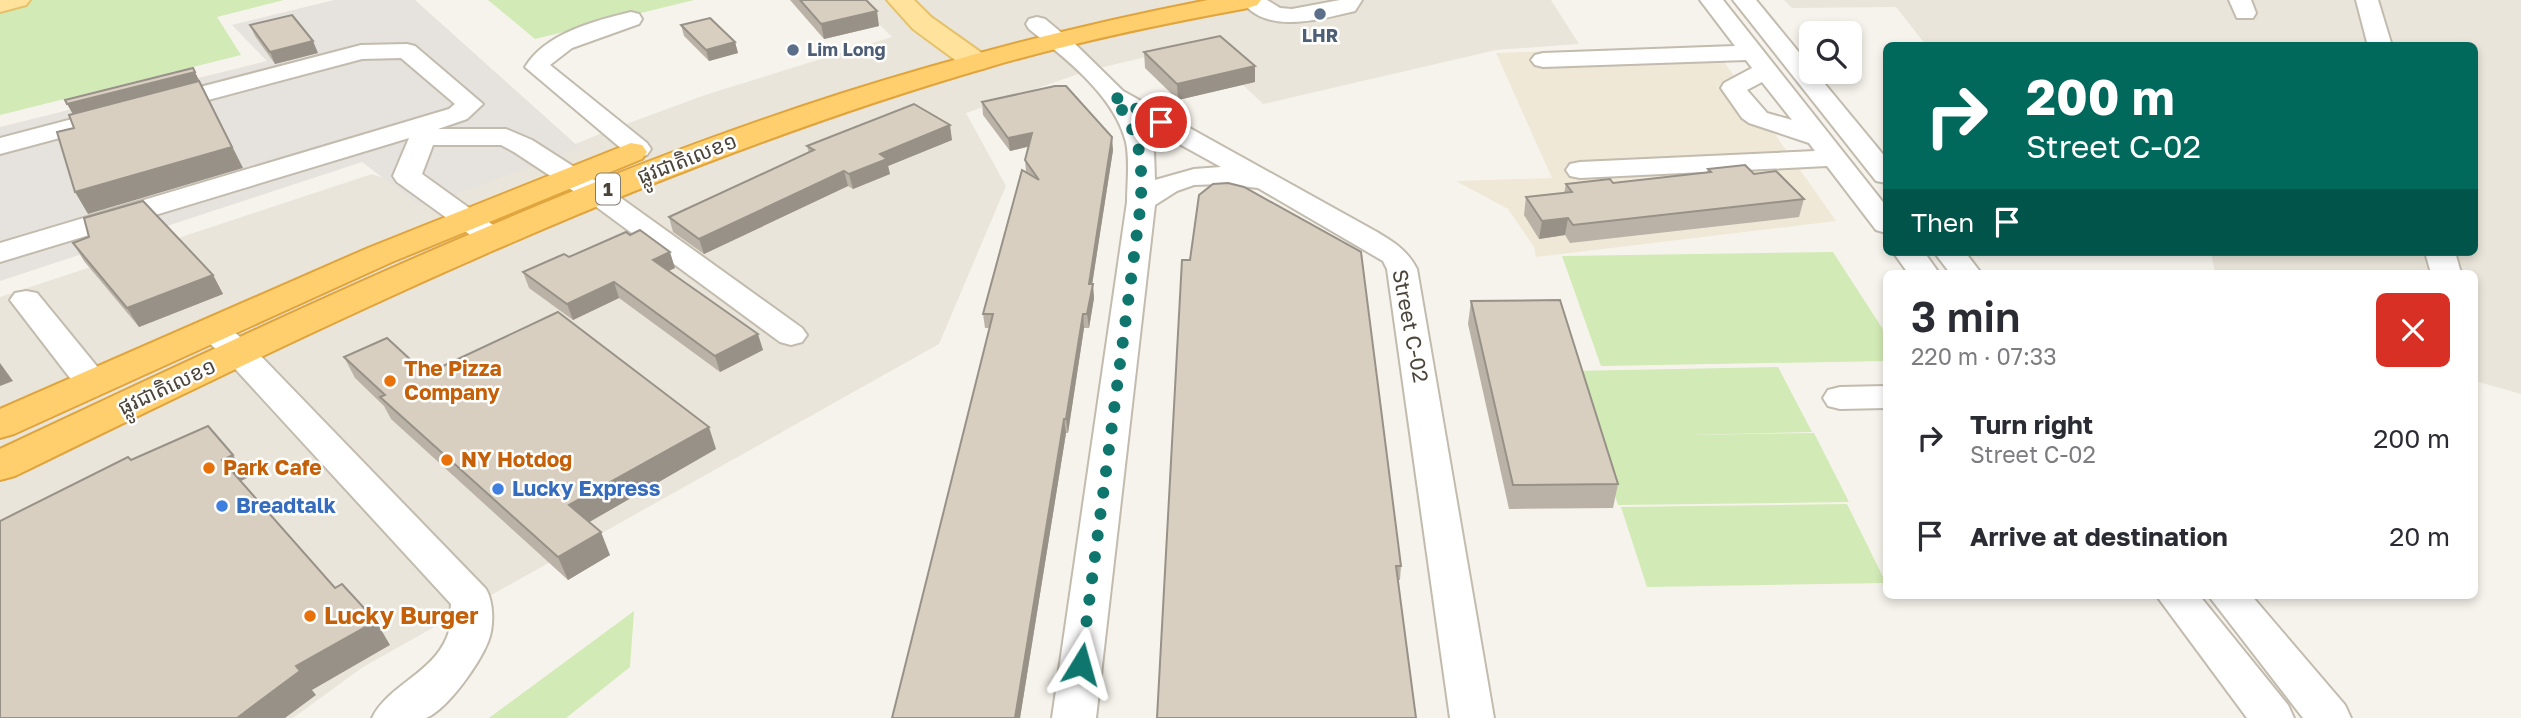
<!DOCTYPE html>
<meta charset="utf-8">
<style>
body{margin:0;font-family:"Golos Text","Noto Sans Khmer",sans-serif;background:#f7f7f7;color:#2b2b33;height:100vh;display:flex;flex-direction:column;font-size:26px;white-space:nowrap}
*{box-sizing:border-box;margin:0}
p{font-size:23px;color:#7c7c81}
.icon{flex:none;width:38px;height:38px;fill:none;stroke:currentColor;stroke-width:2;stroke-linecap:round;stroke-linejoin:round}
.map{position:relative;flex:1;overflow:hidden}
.drawer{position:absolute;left:1883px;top:270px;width:595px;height:329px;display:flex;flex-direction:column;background:#fff;border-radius:10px;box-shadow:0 4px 10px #0003}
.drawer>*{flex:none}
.banner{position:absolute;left:1883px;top:42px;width:595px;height:214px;border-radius:10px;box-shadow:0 4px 10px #0003;background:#00695c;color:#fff;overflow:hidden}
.tools{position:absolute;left:1799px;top:21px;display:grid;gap:14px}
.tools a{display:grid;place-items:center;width:63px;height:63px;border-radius:10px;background:#fff;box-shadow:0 4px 10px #0003;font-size:35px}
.pin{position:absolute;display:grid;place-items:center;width:60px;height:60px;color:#fff;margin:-30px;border:4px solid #fff;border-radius:50%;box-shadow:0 2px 7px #0007}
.me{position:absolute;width:77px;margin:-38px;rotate:8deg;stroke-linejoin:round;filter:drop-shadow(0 0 5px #0008)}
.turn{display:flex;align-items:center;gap:24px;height:147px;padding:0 28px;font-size:32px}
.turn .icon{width:91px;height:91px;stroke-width:2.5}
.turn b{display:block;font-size:49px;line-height:60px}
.then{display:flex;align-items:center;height:66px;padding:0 28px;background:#0003;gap:14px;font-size:26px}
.round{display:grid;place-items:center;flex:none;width:74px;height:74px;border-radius:10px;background:#f7f7f7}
.overview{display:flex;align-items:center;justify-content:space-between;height:119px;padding:0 28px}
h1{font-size:42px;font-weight:600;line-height:52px}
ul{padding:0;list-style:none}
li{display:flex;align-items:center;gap:21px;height:98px;padding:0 28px}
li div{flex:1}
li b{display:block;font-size:26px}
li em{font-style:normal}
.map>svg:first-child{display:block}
.residential{fill:#eae5da}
.industrial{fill:#e6e2dd}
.education{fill:#efe8d6}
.green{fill:#d2eab5}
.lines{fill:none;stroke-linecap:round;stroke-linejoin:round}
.minor-casing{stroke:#c2bbae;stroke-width:4}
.major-casing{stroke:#e6c16a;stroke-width:4}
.highway-casing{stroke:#e0a43c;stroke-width:4}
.minor{fill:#fff;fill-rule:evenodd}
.major{fill:#ffe39c;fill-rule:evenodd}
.highway{fill:#ffcf6e;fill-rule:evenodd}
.wall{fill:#bab2a6}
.shaded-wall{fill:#979187}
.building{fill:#d8cfc1;stroke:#979187;stroke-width:2}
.route{stroke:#0f766e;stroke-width:12;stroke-dasharray:0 21.6}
.service-dot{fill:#5c6f8a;stroke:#fff;stroke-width:2.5}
.food-dot{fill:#e8710a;stroke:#fff;stroke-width:2.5}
.shop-dot{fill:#3f7fe0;stroke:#fff;stroke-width:2.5}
.labels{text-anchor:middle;stroke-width:5;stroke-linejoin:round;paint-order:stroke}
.far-service-label{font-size:18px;font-weight:bold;fill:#4e5e75;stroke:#fff}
.shield{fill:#fff;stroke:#817c74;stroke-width:2}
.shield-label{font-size:19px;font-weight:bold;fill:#4b4439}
.street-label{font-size:21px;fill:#4b4439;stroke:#fff}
.food-label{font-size:21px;font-weight:bold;fill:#c56008;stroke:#fff;text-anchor:start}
.shop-label{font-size:21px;font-weight:bold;fill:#366cbe;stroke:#fff;text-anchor:start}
.near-food-label{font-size:24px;font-weight:bold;fill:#c56008;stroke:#fff;text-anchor:start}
</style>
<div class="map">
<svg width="2521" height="718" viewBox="0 0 2521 718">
<rect width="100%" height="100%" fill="#f6f3ec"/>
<!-- residential -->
<g class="residential">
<path d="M 860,0 L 1551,0 L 1579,44 L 1496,50 L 1263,104 L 1200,44 L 1087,71 L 966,113 L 1006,186 L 939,344 L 363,667 L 293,718 L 0,718 L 0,297 L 372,174 L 443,199 L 602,133 L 705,95 L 892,37 L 856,1 Z"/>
<path d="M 1784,0 L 2521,0 L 2521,394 L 2475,381 L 2474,273 L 2215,273 L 2211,252 L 2474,252 L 2474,46 L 1926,45 L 1896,7 L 1792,8 Z"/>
</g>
<!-- industrial -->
<path class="industrial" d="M 334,0 L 415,0 L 580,148 L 421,207 L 362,162 L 0,281 L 0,127 L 267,61 L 232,25 Z"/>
<!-- education -->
<path class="education" d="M 1713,46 L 1836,221 L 1536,257 L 1534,247 L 1508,209 L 1456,181 L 1552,178 L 1496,53 Z"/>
<!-- green -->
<g class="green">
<path d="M 0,0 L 284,0 L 217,17 L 241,55 L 0,115 Z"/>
<path d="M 488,0 L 694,0 L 535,39 Z"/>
<path d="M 1833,252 L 1886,334 L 1886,361 L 1601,366 L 1562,256 Z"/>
<path d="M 1778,367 L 1812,432 L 1690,435 L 1814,433 L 1849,502 L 1618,505 L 1574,371 Z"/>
<path d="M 1847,504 L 1886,583 L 1647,587 L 1621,507 Z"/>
<path d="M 634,611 L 630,667 L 566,718 L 489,718 Z"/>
</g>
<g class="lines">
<!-- minor casing -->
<g class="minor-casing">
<g id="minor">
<path d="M 1241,0 L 1267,0 L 1280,8 L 1292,9 L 1340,0 L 1362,0 L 1355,11 C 1320,19 1266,36 1241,0 Z"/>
<path d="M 1700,0 L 1723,0 L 1886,206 L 1886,233 L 1876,230 L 1827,166 L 1580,178 L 1570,176 L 1566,170 L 1570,164 L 1580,162 L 1815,151 L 1809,143 L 1749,123 L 1742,118 L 1721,88 L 1724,83 L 1752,68 L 1746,60 L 1543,67 L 1535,65 L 1531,60 L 1535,55 L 1543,53 L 1735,46 ZM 1762,82 L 1792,120 L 1767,113 L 1747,90 Z"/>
<path d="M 1733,0 L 1756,0 L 1811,67 L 1811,72 L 1815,72 L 1886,158 L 1886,183 L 1876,181 Z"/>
<path d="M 2229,0 L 2251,0 L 2256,13 L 2253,18 L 2237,18 Z"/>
<path d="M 2356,0 L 2378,0 L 2392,46 L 2368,46 Z"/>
<path d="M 631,12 L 639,14 L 642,19 L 639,24 L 572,48 L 550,65 L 647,143 L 651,149 L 647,155 L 638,157 L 629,155 L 525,67 C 546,33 594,21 631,12 Z"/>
<path d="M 1037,17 L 1045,19 L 1074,43 L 1123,91 L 1377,232 C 1395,243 1407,250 1417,269 L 1494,718 L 1450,718 L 1387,269 L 1383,261 L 1258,188 L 1222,184 L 1194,185 L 1177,191 L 1155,205 L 1096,718 L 1052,718 L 1127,202 C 1127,183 1130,161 1126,142 C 1114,95 1065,58 1029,29 L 1026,24 L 1029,19 ZM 1145,125 L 1221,167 L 1194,169 L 1155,180 L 1154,150 Z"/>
<path d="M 407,44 L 415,46 L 483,104 L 467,119 L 438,129 L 506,129 L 532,140 L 607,188 L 802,328 L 807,335 L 802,342 L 791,345 L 780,342 L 587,200 L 514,152 L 501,145 L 433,145 L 422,174 L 504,233 L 509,239 L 504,245 L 494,248 L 484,245 L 397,182 L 393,176 L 409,138 L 0,262 L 0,243 L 449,109 L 455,104 L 401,58 L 362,59 L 163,112 L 154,109 L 150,104 L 154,99 L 361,45 Z"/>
<path d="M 118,107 L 127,110 L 131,115 L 127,120 L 0,154 L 0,138 Z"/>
<path d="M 1893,252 L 1924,252 L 1939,273 L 1908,273 Z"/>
<path d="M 1934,252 L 1965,252 L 1981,273 L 1950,273 Z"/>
<path d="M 2425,252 L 2455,252 L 2461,273 L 2431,273 Z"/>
<path d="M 26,291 L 37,293 L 104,375 L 109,383 L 104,391 L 92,394 L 80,391 L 10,300 L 15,293 Z"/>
<path d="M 211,319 L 222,322 L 251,346 L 486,589 C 494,603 494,627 488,642 C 479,664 448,709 426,718 C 416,718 385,718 372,718 C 388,685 432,674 447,637 C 451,628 450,614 451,604 L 227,360 L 195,329 L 200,322 Z"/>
<path d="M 1886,386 L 1886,408 L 1840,409 L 1828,406 L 1823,398 L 1828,390 L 1840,387 Z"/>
<path d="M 2156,595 L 2199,595 L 2288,705 L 2294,718 L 2247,718 Z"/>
<path d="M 2208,595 L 2251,595 L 2345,705 L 2351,718 L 2303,718 Z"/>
</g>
</g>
<!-- major casing -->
<g class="major-casing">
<g id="major">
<path d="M 0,0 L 30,0 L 26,5 L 0,12 Z"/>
<path d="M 887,0 L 914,0 L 931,17 L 986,56 L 990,62 L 986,68 L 976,70 L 966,68 L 913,29 Z"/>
</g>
</g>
<!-- highway casing -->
<g class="highway-casing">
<g id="highway">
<path d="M 1208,0 L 1261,0 L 1257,5 L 1248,8 C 1161,24 1074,42 989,67 C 649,166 332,321 15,476 L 0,480 L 0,449 C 276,320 552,186 843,93 C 963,55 1084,24 1208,0 Z"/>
<path d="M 631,143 L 642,145 L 647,152 L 642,159 L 392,262 L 14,434 L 0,438 L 0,409 L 368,248 Z"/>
</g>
</g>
<!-- minor -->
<use href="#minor" class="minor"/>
<!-- major -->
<use href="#major" class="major"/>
<!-- highway -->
<use href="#highway" class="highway"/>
</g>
<!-- wall -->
<g class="wall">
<path d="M 790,0 L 866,0 L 879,26 L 824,39 Z"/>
<path d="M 250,25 L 318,53 L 275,64 L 255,36 Z"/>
<path d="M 681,25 L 735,42 L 738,53 L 709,61 L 684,36 Z"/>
<path d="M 1144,52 L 1255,66 L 1255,82 L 1178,100 L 1145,68 Z"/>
<path d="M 982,102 L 1113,150 L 1092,284 L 1094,298 L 1089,328 L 1084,328 L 1068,433 L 1066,433 L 1020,718 L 892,718 L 990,328 L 985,328 L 983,314 L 1026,172 L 1025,160 L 1028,147 L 1010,151 L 983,115 Z"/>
<path d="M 952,140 L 888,166 L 890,174 L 853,189 L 848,186 L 704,254 L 673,232 L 669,217 L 809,153 L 807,146 Z"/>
<path d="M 1708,169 L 1754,174 L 1804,199 L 1799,217 L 1570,243 L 1565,235 L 1539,239 L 1524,215 L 1526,197 L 1564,193 L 1566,184 L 1613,183 L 1707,173 Z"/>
<path d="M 73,243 L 213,275 L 223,294 L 139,327 L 84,261 Z"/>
<path d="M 569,257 L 675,268 L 668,271 L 763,350 L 720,372 L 619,298 L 573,320 L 529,288 L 523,272 Z"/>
<path d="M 1190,260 L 1401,566 L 1400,580 L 1398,580 Z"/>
<path d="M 1471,301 L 1618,484 L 1613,508 L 1509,509 L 1468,324 Z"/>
<path d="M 344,357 L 426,374 L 716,449 L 589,522 L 610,555 L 568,580 L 391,419 L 384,406 L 355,378 Z"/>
</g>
<!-- shaded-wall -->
<g class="shaded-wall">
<path d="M 877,11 L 879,26 L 824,39 L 821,24 Z"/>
<path d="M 313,41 L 318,53 L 275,64 L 270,52 Z"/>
<path d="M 735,42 L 738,53 L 709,61 L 706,50 Z"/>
<path d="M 1255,66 L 1255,82 L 1178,100 L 1177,84 Z"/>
<path d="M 195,72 L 243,168 L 88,214 L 75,192 L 74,116 L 67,104 Z"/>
<path d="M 950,125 L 952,140 L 888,166 L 890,174 L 853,189 L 849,174 L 880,154 Z"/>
<path d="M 1032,133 L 1033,145 L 1010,151 L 1008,138 Z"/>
<path d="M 1112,137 L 1113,150 L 1090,298 L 1089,284 Z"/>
<path d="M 844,171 L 848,186 L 704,254 L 699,239 Z"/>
<path d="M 1568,218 L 1565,235 L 1539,239 L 1542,221 Z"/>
<path d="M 670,252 L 675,268 L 658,276 L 653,260 Z"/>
<path d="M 213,275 L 223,294 L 139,327 L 127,308 Z"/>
<path d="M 614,282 L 619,298 L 573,320 L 567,304 Z"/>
<path d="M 1093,284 L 1094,298 L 1089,328 L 1087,314 Z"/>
<path d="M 1083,314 L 1084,328 L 1068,433 L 1066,419 Z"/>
<path d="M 758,334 L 763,350 L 720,372 L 715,356 Z"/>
<path d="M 0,363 L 13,381 L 0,386 Z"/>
<path d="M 1064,419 L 1066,433 L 1020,718 L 1015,718 Z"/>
<path d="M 709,427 L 716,449 L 579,528 L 569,505 Z"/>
<path d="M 233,455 L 247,478 L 237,483 L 222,460 Z"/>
<path d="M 601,532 L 610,555 L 568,580 L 558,557 Z"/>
<path d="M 376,621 L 390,645 L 312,690 L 316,695 L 285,718 L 237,718 L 296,666 Z"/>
</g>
<!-- building -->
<g class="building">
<path d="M 800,0 L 866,0 L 877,11 L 821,24 Z"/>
<path d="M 292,15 L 313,41 L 270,52 L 250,25 Z"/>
<path d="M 710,18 L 735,42 L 706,50 L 681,25 Z"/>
<path d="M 1220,36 L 1255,66 L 1177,84 L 1144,52 Z"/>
<path d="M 193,68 L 195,72 L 67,104 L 65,100 Z"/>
<path d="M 199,81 L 232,147 L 75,192 L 57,132 L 74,128 L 69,115 Z"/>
<path d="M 1055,86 L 1066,86 L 1112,137 L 1089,284 L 1093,284 L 1087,314 L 1083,314 L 1066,419 L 1064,419 L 1015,718 L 892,718 L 993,314 L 983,314 L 1022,170 L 1039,180 L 1025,160 L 1032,133 L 1008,138 L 982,102 Z"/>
<path d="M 914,104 L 950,125 L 880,154 L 887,159 L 849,174 L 844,171 L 699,239 L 669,217 L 814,150 L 807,146 Z"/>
<path d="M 1745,165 L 1754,174 L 1776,171 L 1804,199 L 1573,225 L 1568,218 L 1542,221 L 1526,197 L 1572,192 L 1566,184 L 1610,179 L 1613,183 L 1711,172 L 1708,169 Z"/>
<path d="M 1228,183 L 1244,187 L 1361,252 L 1401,566 L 1396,566 L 1416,718 L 1157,718 L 1182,260 L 1190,260 L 1199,195 L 1213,184 Z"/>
<path d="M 143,201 L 213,275 L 127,308 L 73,243 L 89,237 L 84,218 Z"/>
<path d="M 640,230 L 670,252 L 653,260 L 758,334 L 715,356 L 614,282 L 567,304 L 523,272 L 564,254 L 569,257 L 626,232 L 630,235 Z"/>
<path d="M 1560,300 L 1618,484 L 1513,485 L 1471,301 Z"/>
<path d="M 558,312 L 709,427 L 569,505 L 601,532 L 558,557 L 380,397 L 385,395 L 344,357 L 387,338 L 426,374 Z"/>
<path d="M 208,426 L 233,455 L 222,460 L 335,588 L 342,584 L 376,621 L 296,666 L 300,671 L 237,718 L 0,718 L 0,521 L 128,457 L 131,460 Z"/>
</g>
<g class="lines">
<!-- route -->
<path class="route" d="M 1081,664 L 1141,202 C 1142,152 1141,138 1113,96 L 1161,122"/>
</g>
<!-- markers -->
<g class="service-dot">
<circle cx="1320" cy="14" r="7"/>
<circle cx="793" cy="50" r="7"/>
</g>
<g class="food-dot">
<circle cx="390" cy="381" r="7"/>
<circle cx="447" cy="460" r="7"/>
<circle cx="209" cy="468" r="7"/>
<circle cx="310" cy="616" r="7"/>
</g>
<g class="shop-dot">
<circle cx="498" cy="489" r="7"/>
<circle cx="222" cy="506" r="7"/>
</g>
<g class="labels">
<!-- far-service labels -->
<g class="far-service-label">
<text x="1320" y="42">LHR</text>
<text x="807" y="56" text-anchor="start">Lim Long</text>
</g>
<!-- shield labels -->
<rect class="shield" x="596" y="173.5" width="24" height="31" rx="5"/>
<g class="shield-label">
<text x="608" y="196">1</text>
</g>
<!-- street labels -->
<g class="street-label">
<text transform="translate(687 159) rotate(-21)" y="7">ផ្លូវជាតិលេខ១</text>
<text transform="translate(1410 326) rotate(79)" y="7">Street C-02</text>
<text transform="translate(167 387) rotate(-25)" y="7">ផ្លូវជាតិលេខ១</text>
</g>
<!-- food labels -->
<g class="food-label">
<text x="404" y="376">The Pizza<tspan x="404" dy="24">Company</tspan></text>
<text x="461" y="467">NY Hotdog</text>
<text x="223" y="475">Park Cafe</text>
</g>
<!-- shop labels -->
<g class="shop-label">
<text x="512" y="496">Lucky Express</text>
<text x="236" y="513">Breadtalk</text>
</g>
<!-- near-food labels -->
<g class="near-food-label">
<text x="324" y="624">Lucky Burger</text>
</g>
</g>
</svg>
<div class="tools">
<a><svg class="icon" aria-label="search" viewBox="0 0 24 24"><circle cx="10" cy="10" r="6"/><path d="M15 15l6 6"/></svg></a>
</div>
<div class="pin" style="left:1161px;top:122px;background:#d93025"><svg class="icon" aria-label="arrive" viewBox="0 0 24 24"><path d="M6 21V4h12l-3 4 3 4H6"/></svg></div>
<svg class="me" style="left:1081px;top:664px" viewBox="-20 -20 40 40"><path d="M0-17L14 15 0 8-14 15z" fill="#0f766e" stroke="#fff" stroke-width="4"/></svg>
<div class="banner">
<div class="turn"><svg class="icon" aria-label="right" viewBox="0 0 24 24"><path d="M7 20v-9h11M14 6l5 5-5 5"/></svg><div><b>200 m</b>Street C-02</div></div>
<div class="then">Then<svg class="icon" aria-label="arrive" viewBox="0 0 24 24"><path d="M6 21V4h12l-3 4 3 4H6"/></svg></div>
</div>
<section class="drawer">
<div class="overview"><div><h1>3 min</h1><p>220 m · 07:33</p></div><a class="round" style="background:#d93025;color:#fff"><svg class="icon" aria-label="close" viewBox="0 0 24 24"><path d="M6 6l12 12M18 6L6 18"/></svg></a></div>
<ul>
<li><svg class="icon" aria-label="right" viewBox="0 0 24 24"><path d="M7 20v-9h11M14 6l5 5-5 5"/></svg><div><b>Turn right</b><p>Street C-02</p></div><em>200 m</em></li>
<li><svg class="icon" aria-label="arrive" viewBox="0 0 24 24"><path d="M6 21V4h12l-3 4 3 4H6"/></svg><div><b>Arrive at destination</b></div><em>20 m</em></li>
</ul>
</section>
</div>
